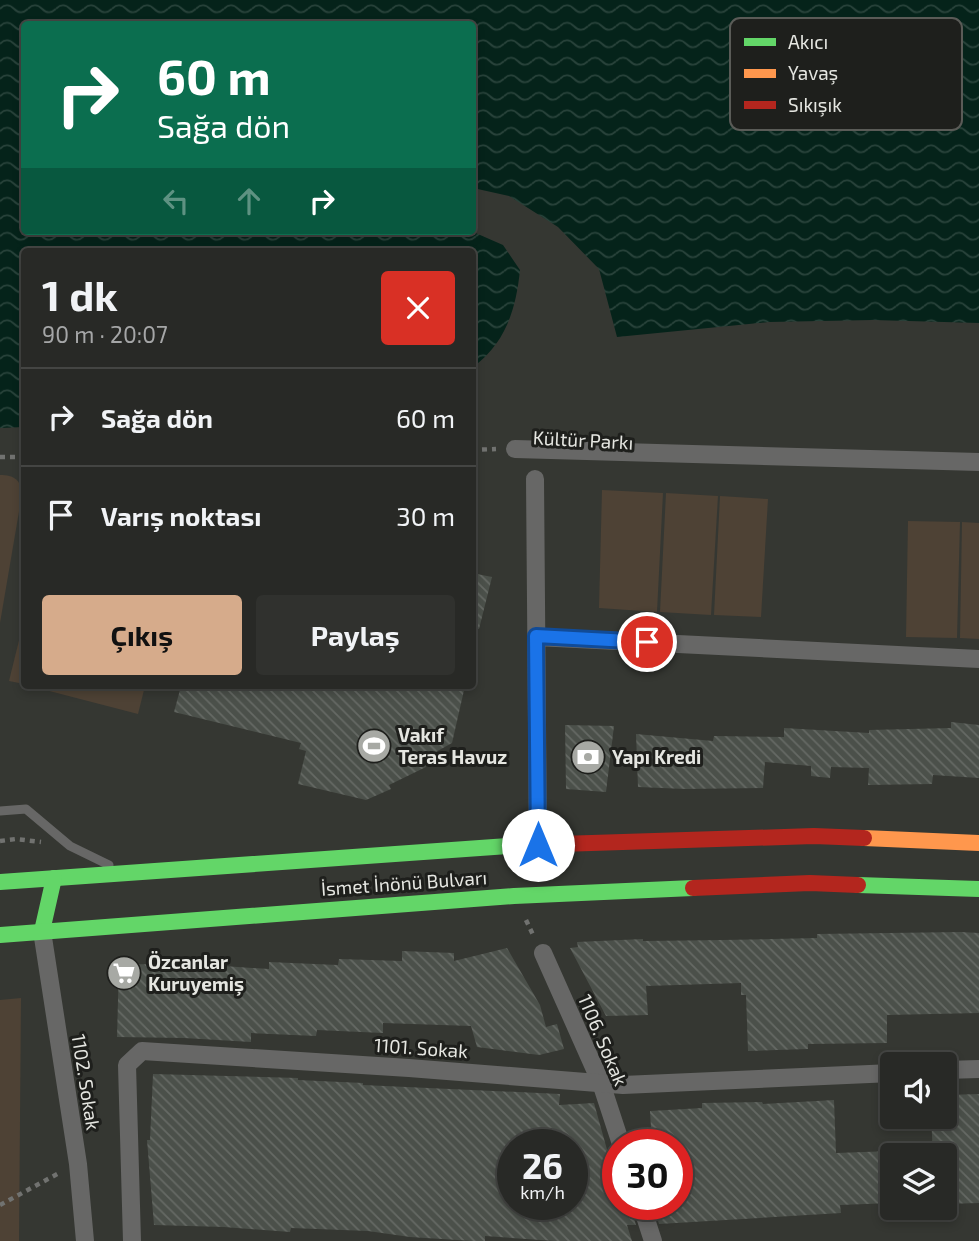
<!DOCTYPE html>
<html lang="tr">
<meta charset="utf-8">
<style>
body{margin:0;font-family:"Exo 2",sans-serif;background:#30312e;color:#f1f3f6;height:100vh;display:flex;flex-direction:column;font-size:26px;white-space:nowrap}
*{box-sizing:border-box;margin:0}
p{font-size:23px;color:#a5a6a7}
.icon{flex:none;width:38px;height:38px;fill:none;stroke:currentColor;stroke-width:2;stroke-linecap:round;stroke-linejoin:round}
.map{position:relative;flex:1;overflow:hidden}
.side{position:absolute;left:21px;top:248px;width:455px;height:441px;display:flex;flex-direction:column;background:#282926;border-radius:7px;box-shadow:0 4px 10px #0003,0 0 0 2px #444543}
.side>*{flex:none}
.guide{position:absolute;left:21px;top:21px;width:455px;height:214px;border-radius:7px;box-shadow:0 4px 10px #0003,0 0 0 2px #444543;background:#0b6e4f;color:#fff;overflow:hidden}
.buttons{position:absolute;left:880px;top:1052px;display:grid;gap:14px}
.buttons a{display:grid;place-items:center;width:77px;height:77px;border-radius:7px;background:#282926;box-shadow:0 4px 10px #0003,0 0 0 2px #444543;font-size:35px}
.speed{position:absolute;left:497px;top:1129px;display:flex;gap:14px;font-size:35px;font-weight:700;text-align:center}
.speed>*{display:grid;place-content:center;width:91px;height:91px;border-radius:50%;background:#282926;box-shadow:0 4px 10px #0003,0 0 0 2px #444543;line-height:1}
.speed small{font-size:18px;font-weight:400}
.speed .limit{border:10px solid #d22;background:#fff;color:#111}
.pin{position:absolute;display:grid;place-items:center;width:60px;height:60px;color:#fff;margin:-30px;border:4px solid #fff;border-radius:50%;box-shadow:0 2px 7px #0007}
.me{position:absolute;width:77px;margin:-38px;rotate:0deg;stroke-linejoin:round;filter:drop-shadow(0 0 5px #0008)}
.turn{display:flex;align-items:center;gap:24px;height:147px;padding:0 21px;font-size:32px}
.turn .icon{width:91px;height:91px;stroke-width:2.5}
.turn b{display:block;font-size:49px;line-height:60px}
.lanes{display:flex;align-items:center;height:66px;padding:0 21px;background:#0003;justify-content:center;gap:35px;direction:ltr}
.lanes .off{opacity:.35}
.round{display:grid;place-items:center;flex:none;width:74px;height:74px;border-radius:7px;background:#30312e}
.headline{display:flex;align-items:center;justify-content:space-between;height:119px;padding:0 21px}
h1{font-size:42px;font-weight:700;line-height:52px}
.cta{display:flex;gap:14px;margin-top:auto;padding:14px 21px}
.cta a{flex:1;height:80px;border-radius:7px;background:#d6ab8b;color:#111;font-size:28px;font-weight:700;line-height:80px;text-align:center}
.cta a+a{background:#30312e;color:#f1f3f6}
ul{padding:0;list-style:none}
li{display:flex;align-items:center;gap:21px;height:98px;padding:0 21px;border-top:2px solid #444543}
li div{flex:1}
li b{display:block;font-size:26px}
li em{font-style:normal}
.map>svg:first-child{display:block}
.green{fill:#4e4235}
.water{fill:url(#water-waves)}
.building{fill:url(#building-back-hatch);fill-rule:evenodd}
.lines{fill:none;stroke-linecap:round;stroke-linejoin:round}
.path{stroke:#717270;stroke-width:4.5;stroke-dasharray:5 5;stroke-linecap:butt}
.lane{stroke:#676766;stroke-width:9}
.street{stroke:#676766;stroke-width:18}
.fast{stroke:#63d668;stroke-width:16}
.slow{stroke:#ff974d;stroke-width:16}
.jam{stroke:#b3261e;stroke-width:16}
.route-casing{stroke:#114b97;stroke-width:18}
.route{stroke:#1a73e8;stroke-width:12}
.labels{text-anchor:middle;stroke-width:6;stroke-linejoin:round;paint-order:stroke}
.street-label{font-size:19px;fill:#e5e6e1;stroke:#1e1f1c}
.poi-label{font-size:19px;font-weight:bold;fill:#e5e6e1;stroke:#1e1f1c;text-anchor:start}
.key{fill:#1e1f1c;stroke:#5a5b57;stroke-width:2}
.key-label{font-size:19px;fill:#e5e6e1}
</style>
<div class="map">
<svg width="979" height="1241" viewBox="0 0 979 1241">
<defs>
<pattern id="water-waves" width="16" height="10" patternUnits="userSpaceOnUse" patternTransform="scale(1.75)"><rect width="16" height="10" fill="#05231a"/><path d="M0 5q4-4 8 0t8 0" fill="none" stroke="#29433b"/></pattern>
<pattern id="building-back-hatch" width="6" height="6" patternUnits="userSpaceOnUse" patternTransform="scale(1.75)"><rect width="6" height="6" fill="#4b504a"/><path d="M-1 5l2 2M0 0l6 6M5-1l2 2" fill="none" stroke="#656964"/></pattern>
</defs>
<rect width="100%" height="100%" fill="#353732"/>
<!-- green -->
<g class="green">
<path d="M 0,475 C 14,475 21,480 22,494 L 0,623 Z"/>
<path d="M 602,490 L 663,493 L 657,612 L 599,608 Z"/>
<path d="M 666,493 L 718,496 L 711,615 L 660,612 Z"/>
<path d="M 720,496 L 768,499 L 761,617 L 714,615 Z"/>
<path d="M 908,521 L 960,522 L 957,638 L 906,637 Z"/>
<path d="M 962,522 L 979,523 L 979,639 L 960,638 Z"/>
<path d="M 24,620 L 24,684 L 9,681 Z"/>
<path d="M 30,686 L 145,686 L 138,714 Z"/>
<path d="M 21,998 L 19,1241 L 0,1241 L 0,1000 Z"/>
</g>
<!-- water -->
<path class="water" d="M 0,0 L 979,0 L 979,323 L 873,320 L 769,322 L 617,337 L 599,269 L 558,227 L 509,196 L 473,188 L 472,24 L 24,24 L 24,231 L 471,231 L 503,245 L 520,270 C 516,309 506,343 473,367 L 472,252 L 24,252 L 24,427 L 0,428 Z"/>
<!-- building -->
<g class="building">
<path d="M 472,573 L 492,577 L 479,629 L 472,628 Z"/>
<path d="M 181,686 L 465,686 L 452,743 L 423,759 L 426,767 L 389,785 L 391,789 L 366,800 L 298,784 L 306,751 L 299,749 L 301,743 L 174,712 Z"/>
<path d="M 951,722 L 979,725 L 979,778 L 933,775 L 932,784 L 868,785 L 869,768 L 831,767 L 830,778 L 811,776 L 811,766 L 765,762 L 763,788 L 685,789 L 638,787 L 636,734 L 713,741 L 714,736 L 784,737 L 784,728 L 869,733 L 869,730 L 951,728 Z"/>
<path d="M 565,725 L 614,726 L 606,792 L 566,789 Z"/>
<path d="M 961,932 L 979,933 L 979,1013 L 887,1015 L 887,1043 L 808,1044 L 808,1049 L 748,1051 L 746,995 L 741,995 L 741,983 L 646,986 L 648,1015 L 606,1016 L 570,948 L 578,947 L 577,942 L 643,939 L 643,941 L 723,940 L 817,938 L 817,934 Z"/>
<path d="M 507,948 L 540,1005 L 546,1027 L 557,1024 L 564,1049 L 539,1055 L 477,1047 L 471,1026 L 383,1023 L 383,1033 L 317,1030 L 316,1036 L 251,1033 L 251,1042 L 184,1038 L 117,1037 L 119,964 L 209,965 L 269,969 L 269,962 L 338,965 L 339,959 L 402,961 L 402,951 L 454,953 L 454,961 Z"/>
<path d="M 153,1074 L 298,1078 L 298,1080 L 363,1083 L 363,1085 L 560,1094 L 559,1105 L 594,1103 L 618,1189 L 618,1204 L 630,1204 L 636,1225 L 627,1225 L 632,1241 L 555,1241 L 485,1236 L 485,1241 L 473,1241 L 410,1237 L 368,1231 L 291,1228 L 290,1232 L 224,1227 L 154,1225 L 147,1140 L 150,1140 ZM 513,1143 L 572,1144 L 572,1204 L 513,1204 Z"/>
<path d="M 979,1094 L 979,1203 L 945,1204 L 945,1155 L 933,1155 L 931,1116 L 945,1116 L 945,1095 Z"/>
<path d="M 834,1100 L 836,1153 L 892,1151 L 892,1203 L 840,1205 L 841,1213 L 659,1224 L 653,1204 L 677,1204 L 677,1144 L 652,1144 L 650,1111 L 702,1108 L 702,1103 L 762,1102 L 763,1104 Z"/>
</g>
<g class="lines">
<!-- path -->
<g class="path">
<path d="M 472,450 L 496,449"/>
<path d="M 0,457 L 24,457"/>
<path d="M 0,841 L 16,839 L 41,842"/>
<path d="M 526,920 L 534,937"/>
<path d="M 0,1205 L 61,1172"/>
</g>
<!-- lane -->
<path class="lane" d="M 0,811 L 26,809 L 70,846 L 109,865"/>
<!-- street -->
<g class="street">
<path d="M 515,449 L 979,462"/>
<path d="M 535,479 L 538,845"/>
<path d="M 536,637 L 979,659"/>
<path d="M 42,931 L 78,1164 L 85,1241"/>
<path d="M 543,953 L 601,1083 L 621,1144"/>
<path d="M 945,1070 L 979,1069"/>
<path d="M 641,1204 L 653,1241"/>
<path d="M 132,1241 L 127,1065 L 142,1051 L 409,1068 L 623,1085 L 892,1073"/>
</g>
<!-- fast -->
<g class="fast">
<path d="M 0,882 L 508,846 L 560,844"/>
<path d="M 858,885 L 979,889"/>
<path d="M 42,931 L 54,878"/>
<path d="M 0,935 L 514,896 L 693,888"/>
</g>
<!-- slow -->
<path class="slow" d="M 864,838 L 979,843"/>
<!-- jam -->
<g class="jam">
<path d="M 560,844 L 814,836 L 864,838"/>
<path d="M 693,888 L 810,883 L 858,885"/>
</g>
</g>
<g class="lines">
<!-- route casing -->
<g class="route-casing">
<path id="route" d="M 538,845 L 536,636 L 647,642"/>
</g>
<!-- route -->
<use href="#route" class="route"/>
</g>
<!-- icons -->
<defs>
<g id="stadium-disc" transform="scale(1.75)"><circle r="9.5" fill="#a7a9a4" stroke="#1e1f1c"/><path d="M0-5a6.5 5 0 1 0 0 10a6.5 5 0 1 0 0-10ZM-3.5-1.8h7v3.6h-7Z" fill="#fff"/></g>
<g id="bank-disc" transform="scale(1.75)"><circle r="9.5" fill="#a7a9a4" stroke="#1e1f1c"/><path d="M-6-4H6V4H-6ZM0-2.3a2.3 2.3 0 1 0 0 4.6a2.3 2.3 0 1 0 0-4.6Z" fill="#fff"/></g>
<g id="supermarket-disc" transform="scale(1.75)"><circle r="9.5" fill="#a7a9a4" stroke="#1e1f1c"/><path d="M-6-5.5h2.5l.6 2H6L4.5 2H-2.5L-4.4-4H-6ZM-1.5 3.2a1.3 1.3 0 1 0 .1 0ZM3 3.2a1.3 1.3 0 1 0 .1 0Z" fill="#fff"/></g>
</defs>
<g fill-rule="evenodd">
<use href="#stadium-disc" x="374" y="746"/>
<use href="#bank-disc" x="588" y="757"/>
<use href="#supermarket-disc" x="124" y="973"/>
</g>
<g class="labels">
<!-- street labels -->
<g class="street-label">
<text transform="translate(583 440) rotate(3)" y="7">Kültür Parkı</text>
<text transform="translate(404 883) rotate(-4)" y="7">İsmet İnönü Bulvarı</text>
<text transform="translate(603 1040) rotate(67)" y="7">1106. Sokak</text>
<text transform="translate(421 1048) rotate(4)" y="7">1101. Sokak</text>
<text transform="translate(86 1082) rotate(81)" y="7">1102. Sokak</text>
</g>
<!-- poi labels -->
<g class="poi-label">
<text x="398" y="742">Vakıf<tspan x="398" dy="22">Teras Havuz</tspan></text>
<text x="612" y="764">Yapı Kredi</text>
<text x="148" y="969">Özcanlar<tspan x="148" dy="22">Kuruyemiş</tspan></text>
</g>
</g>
<!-- legend -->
<rect x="730" y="18" width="232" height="112" rx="10" class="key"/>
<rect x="744" y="38" width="32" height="8" fill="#63d668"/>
<rect x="744" y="69" width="32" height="9" fill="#ff974d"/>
<rect x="744" y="101" width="32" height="8" fill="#b3261e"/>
<g class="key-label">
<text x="788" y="49">Akıcı</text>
<text x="788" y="80">Yavaş</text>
<text x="788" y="112">Sıkışık</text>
</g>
</svg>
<div class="buttons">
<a><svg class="icon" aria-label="sound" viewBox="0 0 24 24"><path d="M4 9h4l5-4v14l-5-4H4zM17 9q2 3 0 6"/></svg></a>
<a><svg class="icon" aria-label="layers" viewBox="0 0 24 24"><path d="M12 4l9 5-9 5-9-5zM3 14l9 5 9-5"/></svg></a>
</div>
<div class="speed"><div>26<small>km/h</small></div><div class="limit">30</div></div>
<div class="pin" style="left:647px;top:642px;background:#d93025"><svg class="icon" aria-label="arrive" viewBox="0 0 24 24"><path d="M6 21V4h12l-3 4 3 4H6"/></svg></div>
<svg class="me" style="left:538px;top:845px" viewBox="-20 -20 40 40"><circle r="19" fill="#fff"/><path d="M0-13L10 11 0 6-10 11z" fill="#1a73e8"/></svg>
<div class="guide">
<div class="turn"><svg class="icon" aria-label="right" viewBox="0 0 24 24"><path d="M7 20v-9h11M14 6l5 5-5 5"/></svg><div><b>60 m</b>Sağa dön</div></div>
<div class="lanes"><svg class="icon off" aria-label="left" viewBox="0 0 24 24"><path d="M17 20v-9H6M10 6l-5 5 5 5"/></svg><svg class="icon off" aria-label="ahead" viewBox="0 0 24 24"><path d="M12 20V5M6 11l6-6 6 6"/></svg><svg class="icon" aria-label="right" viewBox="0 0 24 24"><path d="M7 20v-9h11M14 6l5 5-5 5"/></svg></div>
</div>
<section class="side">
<div class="headline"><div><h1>1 dk</h1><p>90 m · 20:07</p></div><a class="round" style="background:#d93025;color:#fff"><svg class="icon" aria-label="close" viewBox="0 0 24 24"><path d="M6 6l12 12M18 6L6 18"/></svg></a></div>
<ul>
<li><svg class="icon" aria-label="right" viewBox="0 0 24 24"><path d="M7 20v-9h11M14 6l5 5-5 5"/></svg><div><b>Sağa dön</b></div><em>60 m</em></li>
<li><svg class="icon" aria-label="arrive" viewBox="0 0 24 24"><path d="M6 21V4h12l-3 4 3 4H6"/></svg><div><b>Varış noktası</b></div><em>30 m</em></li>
</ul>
<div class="cta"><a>Çıkış</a><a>Paylaş</a></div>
</section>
</div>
